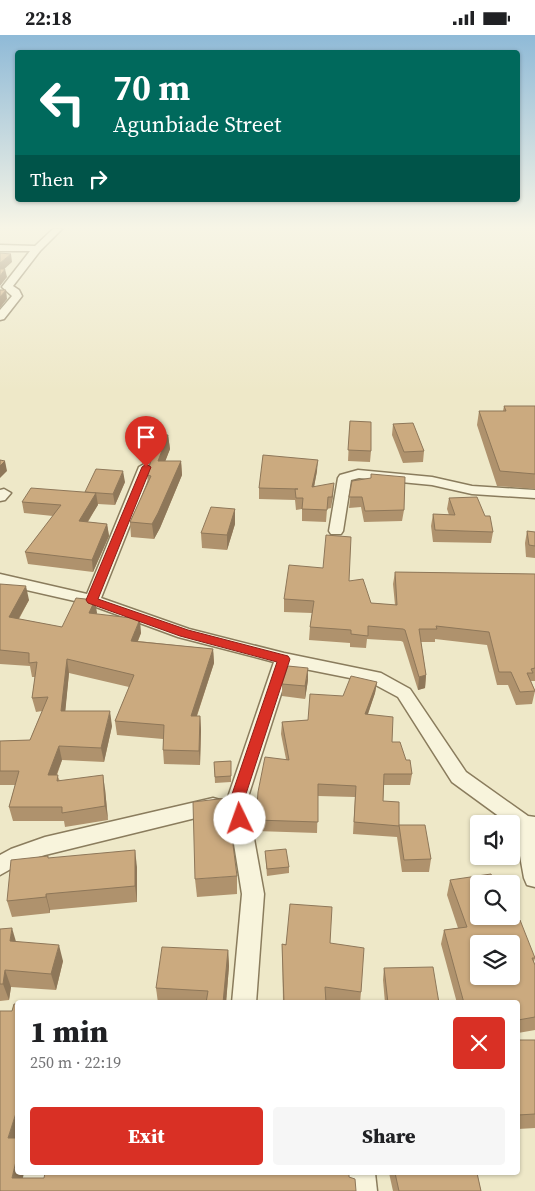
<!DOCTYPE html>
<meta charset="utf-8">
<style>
body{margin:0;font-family:"Source Serif 4",serif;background:#f6f6f6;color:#202124;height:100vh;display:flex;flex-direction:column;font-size:19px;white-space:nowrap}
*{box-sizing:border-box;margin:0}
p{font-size:16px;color:#757577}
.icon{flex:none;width:28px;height:28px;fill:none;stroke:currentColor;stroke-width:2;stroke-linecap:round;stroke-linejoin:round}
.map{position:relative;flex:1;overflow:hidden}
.side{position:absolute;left:15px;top:965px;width:505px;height:175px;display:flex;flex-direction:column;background:#fff;border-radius:5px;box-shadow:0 1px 4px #0004}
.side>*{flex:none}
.guide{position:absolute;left:15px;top:15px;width:505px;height:152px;border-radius:5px;box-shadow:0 1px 4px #0004;background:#00695c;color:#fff;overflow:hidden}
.buttons{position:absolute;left:470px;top:780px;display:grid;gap:10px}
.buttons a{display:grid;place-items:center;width:50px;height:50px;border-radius:5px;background:#fff;box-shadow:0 1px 4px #0004;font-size:25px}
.pin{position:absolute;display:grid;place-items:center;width:42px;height:42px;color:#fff;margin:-51px -21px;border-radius:50% 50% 50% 0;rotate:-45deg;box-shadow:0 0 5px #0007}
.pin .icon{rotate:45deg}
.me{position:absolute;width:55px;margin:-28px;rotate:357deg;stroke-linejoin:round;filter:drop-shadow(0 0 4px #0008)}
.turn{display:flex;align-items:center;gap:18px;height:105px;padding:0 15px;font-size:22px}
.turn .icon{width:65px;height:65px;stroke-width:2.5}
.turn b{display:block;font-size:35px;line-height:42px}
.then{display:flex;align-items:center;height:48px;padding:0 15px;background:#0003;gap:10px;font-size:19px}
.round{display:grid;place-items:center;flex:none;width:52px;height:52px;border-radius:5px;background:#f6f6f6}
.head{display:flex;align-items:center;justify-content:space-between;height:85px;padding:0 15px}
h1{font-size:30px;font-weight:800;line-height:38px}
.cta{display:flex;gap:10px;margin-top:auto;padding:10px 15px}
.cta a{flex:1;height:58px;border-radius:5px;background:#d93025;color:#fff;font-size:20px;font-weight:800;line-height:58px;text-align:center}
.cta a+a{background:#f6f6f6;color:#202124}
.status{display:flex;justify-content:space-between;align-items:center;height:35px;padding:0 25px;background:#fff;direction:ltr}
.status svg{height:14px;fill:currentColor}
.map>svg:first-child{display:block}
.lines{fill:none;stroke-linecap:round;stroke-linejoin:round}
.street-casing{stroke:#8a7c5d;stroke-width:3}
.street{fill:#f8f4dc;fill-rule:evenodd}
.wall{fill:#af926d}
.shaded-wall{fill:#8e7759}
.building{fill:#cbaa7f;stroke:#8e7759;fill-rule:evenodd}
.route{fill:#d93025;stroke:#8d1f18}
</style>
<div class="status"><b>22:18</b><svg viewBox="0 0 49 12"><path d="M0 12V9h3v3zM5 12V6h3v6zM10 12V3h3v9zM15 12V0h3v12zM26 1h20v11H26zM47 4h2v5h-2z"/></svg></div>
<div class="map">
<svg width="535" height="1156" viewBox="0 0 535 1156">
<rect width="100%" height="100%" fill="#eee8c8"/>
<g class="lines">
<!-- street casing -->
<g class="street-casing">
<g id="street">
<path d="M 53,194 L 62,194 L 40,216 L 13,251 L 19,255 L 22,261 L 4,284 L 0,285 L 0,275 L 12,261 L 2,252 L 30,216 L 0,216 L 0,210 L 35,211 Z"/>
<path d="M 146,428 L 153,432 L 101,563 L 189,594 L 284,618 L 381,638 L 410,654 L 466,737 L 528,781 L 535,782 L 535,852 L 527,850 L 524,843 L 515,793 L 452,747 L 398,662 L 370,647 L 290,631 L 247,765 L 264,859 L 256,968 L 232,968 L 242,859 L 227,765 L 274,627 L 178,602 L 88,569 L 0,549 L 0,539 L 87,559 L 139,432 Z"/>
<path d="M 358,435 L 432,442 L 472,451 L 535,455 L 535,463 L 472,459 L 432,450 L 359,443 L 351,445 L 343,496 L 341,499 L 331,499 L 329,496 L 338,443 L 340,440 Z"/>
<path d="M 4,454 L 11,458 L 5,465 L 0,466 L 0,455 Z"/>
<path d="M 213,763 L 220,765 L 223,771 L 220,777 L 45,820 L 25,826 L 0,840 L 0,820 L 11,814 L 45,802 Z"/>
<path d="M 24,1138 L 52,1138 L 48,1156 L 20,1156 Z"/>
<path d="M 347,1138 L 375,1138 L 377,1156 L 349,1156 Z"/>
</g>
</g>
<!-- street -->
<use href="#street" class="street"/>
</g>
<!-- wall -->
<g class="wall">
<path d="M 504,371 L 535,371 L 535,454 L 497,451 L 477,390 L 479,376 L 503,376 Z"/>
<path d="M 350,386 L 371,416 L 370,427 L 348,426 Z"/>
<path d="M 393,389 L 424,416 L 423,427 L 403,428 L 392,400 Z"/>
<path d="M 168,400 L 170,414 L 165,426 L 181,426 L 182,440 L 160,493 L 154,504 L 131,502 L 130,487 L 148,448 L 147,440 L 151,425 L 150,415 Z"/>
<path d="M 317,436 L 314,451 L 333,460 L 331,473 L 327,474 L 326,487 L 302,486 L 302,474 L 296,475 L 295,465 L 259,464 L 259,453 Z"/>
<path d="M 352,446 L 404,475 L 402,486 L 364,487 L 361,472 L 349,473 Z"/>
<path d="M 125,447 L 115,470 L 98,469 L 88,487 L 107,489 L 109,501 L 93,537 L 28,529 L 25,517 L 53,481 L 24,478 L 22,467 L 85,457 Z"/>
<path d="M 449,463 L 493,497 L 491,508 L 433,507 L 431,491 L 433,479 L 449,480 L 447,474 Z"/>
<path d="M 235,474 L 235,489 L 227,515 L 202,513 L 201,498 Z"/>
<path d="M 527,496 L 535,497 L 535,523 L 526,522 L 525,508 Z"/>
<path d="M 395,537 L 535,539 L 535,646 L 531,646 L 535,656 L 532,669 L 516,670 L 508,650 L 497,650 L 487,610 L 435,604 L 435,607 L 421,607 L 426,640 L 425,653 L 418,655 L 403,607 L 401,606 L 367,604 L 366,613 L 350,612 L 350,608 L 309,605 L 310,592 L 312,578 L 284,577 L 284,564 L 349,546 L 371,568 L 395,570 L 393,549 Z"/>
<path d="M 0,549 L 29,565 L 19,584 L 62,592 L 95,565 L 96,579 L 141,598 L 138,606 L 213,614 L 214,628 L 197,681 L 200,681 L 201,695 L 200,730 L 164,729 L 163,715 L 163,704 L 117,700 L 115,686 L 129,652 L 69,638 L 65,676 L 112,691 L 104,727 L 62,725 L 57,740 L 60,746 L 105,754 L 108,785 L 65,792 L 64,786 L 13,786 L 9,772 L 15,750 L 0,750 L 0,706 L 30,705 L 42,676 L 36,677 L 32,663 L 35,642 L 32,642 L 30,631 L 0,629 Z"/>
<path d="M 308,645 L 305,664 L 282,661 L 282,649 Z"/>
<path d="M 377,647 L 375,658 L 368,679 L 392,707 L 406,725 L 412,739 L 410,750 L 384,750 L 383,766 L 399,790 L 431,824 L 429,837 L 402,837 L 397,802 L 353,799 L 355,762 L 318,761 L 317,798 L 256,796 L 256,785 L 286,724 L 281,699 L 282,687 L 308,685 L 343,661 Z"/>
<path d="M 231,726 L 231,747 L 215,748 L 214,727 Z"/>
<path d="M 265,816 L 289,832 L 289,838 L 267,841 Z"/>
<path d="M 49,823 L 137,832 L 137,867 L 50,875 L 50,878 L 12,882 L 7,866 Z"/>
<path d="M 237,841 L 237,859 L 197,862 L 195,844 Z"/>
<path d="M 450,845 L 511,886 L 535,923 L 534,927 L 535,930 L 535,995 L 518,998 L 518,968 L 457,968 L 441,909 L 444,895 L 458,893 L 447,860 Z"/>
<path d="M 0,894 L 16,907 L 63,926 L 56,955 L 11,952 L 9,965 L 0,966 Z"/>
<path d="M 330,908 L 361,957 L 360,968 L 283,968 L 282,909 Z"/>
<path d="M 228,915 L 229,931 L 226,968 L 158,968 L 156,953 Z"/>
<path d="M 384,933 L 439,968 L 385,968 L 383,945 Z"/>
<path d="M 518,1005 L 535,1005 L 535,1093 L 518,1094 Z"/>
<path d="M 389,1138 L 477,1138 L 481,1156 L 393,1156 Z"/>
</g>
<!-- shaded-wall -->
<g class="shaded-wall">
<path d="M 11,219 L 12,227 L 0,238 L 0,228 Z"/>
<path d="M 5,234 L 7,242 L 0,251 L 0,241 Z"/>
<path d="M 6,255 L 7,264 L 0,273 L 0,262 Z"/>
<path d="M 168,400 L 170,414 L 160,440 L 158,426 Z"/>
<path d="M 318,425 L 317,436 L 312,463 L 312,452 Z"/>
<path d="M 5,426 L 7,436 L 0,443 L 0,431 Z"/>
<path d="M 181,426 L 182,440 L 160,493 L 154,504 L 152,489 Z"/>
<path d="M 123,436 L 125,447 L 115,470 L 113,459 Z"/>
<path d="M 334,448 L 333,460 L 331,473 L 332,462 Z"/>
<path d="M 96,458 L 98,470 L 81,497 L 79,486 Z"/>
<path d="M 235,474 L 235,489 L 227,515 L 227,500 Z"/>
<path d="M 107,489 L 109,501 L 93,537 L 92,525 Z"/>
<path d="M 26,551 L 29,565 L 12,595 L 9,582 Z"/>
<path d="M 95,565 L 97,578 L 91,592 L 89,578 Z"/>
<path d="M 140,584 L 141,598 L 132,620 L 131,606 Z"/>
<path d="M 213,614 L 214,628 L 192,695 L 191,681 Z"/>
<path d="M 67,624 L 69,638 L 64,690 L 61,676 Z"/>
<path d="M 308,633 L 308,645 L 305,664 L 305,651 Z"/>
<path d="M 426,640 L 425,653 L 418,655 L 419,642 Z"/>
<path d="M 377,647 L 375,658 L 364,690 L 365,679 Z"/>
<path d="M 110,676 L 112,691 L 104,727 L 101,713 Z"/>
<path d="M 200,681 L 201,695 L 200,730 L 199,716 Z"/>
<path d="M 59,711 L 62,725 L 51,754 L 48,740 Z"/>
<path d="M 103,740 L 105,754 L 108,785 L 105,771 Z"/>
<path d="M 135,815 L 137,832 L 137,867 L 135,851 Z"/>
<path d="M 46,859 L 50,875 L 50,878 L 46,862 Z"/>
<path d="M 12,893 L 17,910 L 10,906 Z"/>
<path d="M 59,910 L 63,926 L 56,955 L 51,939 Z"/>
<path d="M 228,915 L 229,931 L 226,968 L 223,968 Z"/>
<path d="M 5,935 L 11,952 L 9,965 L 3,949 Z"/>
<path d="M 18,1072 L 18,1106 L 8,1103 Z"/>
<path d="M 17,1122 L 18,1124 L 18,1138 L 23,1138 L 19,1156 L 12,1143 Z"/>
</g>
<!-- building -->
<g class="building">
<path d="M 0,218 L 11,219 L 0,228 Z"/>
<path d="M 0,234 L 5,234 L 0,241 Z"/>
<path d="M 0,255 L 6,255 L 0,262 Z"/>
<path d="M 504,371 L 535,371 L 535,439 L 500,436 L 479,376 L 506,376 Z"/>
<path d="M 350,386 L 371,387 L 371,416 L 348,415 Z"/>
<path d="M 413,388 L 424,416 L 404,417 L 393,389 Z"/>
<path d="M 153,399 L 168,400 L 158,426 L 181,426 L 158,478 L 152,489 L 130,487 L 151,441 L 147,440 L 153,418 L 150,415 Z"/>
<path d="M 263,420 L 318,425 L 312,452 L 334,448 L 332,462 L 328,462 L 327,475 L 302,474 L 303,463 L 296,463 L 295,454 L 298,454 L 259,453 Z"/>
<path d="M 0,425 L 5,426 L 0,431 Z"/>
<path d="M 96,434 L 123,436 L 113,459 L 85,457 Z"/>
<path d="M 371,439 L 405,442 L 404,475 L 365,476 L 362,462 L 349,462 L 352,446 L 371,443 Z"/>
<path d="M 31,453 L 96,458 L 79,486 L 107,489 L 92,525 L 25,517 L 61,470 L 22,467 Z"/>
<path d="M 477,462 L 485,481 L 490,481 L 493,497 L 435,495 L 433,479 L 455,480 L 449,463 Z"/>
<path d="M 211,472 L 235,474 L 227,500 L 201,498 Z"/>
<path d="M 527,496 L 535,497 L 535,511 L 529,510 Z"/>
<path d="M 326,500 L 351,502 L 349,546 L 363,544 L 371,568 L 397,570 L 395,537 L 535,539 L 535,633 L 531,634 L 533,638 L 527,638 L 535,656 L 520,657 L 511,637 L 499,637 L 489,597 L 436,591 L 437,594 L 419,594 L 426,640 L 419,642 L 405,595 L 403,594 L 368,591 L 368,601 L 351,599 L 351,595 L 310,592 L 314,566 L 284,564 L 289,530 L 323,533 Z"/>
<path d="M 0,549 L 26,551 L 9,582 L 62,592 L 76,563 L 95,565 L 89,578 L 140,584 L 131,606 L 213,614 L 191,681 L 200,681 L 199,716 L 163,715 L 164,690 L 115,686 L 134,640 L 67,624 L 61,676 L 110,676 L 101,713 L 59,711 L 48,740 L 58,740 L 57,746 L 103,740 L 105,771 L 62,778 L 62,772 L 9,772 L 19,736 L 0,736 L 0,706 L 30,705 L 48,662 L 32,663 L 37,627 L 29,628 L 29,618 L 0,615 Z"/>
<path d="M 288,631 L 308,633 L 305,651 L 282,649 Z"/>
<path d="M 351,641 L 377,647 L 365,679 L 393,682 L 392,707 L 400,707 L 406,725 L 410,725 L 412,739 L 384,739 L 383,766 L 399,767 L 399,791 L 354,787 L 356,751 L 318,749 L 318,787 L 256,785 L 258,757 L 265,722 L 289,725 L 282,687 L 308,685 L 310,659 L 343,661 Z"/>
<path d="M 231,726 L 231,741 L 215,742 L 214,727 Z"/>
<path d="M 227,763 L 237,841 L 195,844 L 193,767 Z"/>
<path d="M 399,790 L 425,790 L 431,824 L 404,825 Z"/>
<path d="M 286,814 L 289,832 L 267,834 L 265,816 Z"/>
<path d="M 135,815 L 135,851 L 46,859 L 46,862 L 7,866 L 11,825 L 48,821 L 48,823 Z"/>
<path d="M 491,839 L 495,849 L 479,849 L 479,881 L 509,881 L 511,886 L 520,885 L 535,923 L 532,923 L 535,930 L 535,982 L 518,985 L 518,968 L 464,968 L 444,895 L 467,892 L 450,845 ZM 479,909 L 511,909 L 511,941 L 479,941 Z"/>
<path d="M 290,869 L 332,872 L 330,908 L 364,913 L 361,957 L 325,952 L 326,968 L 284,968 L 282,909 L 286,910 Z"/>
<path d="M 12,893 L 10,906 L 59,910 L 51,939 L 5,935 L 3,949 L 0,949 L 0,894 Z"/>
<path d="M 162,912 L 228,915 L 223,968 L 206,968 L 208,956 L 156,953 Z"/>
<path d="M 433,932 L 439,968 L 388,968 L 384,933 Z"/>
<path d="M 14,969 L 18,969 L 18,1072 L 8,1103 L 18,1103 L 18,1122 L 17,1122 L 12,1143 L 44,1143 L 45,1138 L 349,1138 L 349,1142 L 355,1144 L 356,1156 L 0,1156 L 0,976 L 12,976 Z"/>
<path d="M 518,1005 L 535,1005 L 535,1079 L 518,1080 Z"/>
<path d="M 395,1138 L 477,1138 L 481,1156 L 399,1156 Z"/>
</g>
<!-- sky -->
<linearGradient id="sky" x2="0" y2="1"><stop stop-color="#8fbad7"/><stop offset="0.54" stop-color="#f7f5e6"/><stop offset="1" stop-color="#f7f5e6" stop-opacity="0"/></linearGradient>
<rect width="535" height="356" fill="url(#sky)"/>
<!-- route -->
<path class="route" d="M 146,429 L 151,432 L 98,564 L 188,595 L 288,621 L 290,624 L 244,765 L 248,784 L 246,788 L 235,788 L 230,765 L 277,627 L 180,601 L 88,568 L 86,565 L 142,432 Z"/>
</svg>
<div class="buttons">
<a><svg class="icon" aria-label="sound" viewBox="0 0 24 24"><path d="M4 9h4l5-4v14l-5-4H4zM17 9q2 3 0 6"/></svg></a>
<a><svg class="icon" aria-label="search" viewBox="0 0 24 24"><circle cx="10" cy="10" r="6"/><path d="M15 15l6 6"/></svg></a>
<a><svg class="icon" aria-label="layers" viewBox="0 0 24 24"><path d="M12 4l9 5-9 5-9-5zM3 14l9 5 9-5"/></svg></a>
</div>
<div class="pin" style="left:146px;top:432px;background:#d93025"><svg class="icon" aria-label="arrive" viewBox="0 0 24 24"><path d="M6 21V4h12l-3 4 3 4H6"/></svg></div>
<svg class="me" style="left:240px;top:784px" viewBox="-20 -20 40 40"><circle r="19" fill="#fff"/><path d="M0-13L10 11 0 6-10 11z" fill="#d93025"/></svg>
<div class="guide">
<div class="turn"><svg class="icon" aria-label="left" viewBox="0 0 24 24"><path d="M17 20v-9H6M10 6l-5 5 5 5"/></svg><div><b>70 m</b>Agunbiade Street</div></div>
<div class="then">Then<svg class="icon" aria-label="right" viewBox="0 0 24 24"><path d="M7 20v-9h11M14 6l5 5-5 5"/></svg></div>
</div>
<section class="side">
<div class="head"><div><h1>1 min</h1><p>250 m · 22:19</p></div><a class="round" style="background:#d93025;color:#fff"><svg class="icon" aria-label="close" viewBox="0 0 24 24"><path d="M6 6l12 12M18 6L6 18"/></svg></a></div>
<div class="cta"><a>Exit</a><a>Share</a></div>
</section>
</div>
